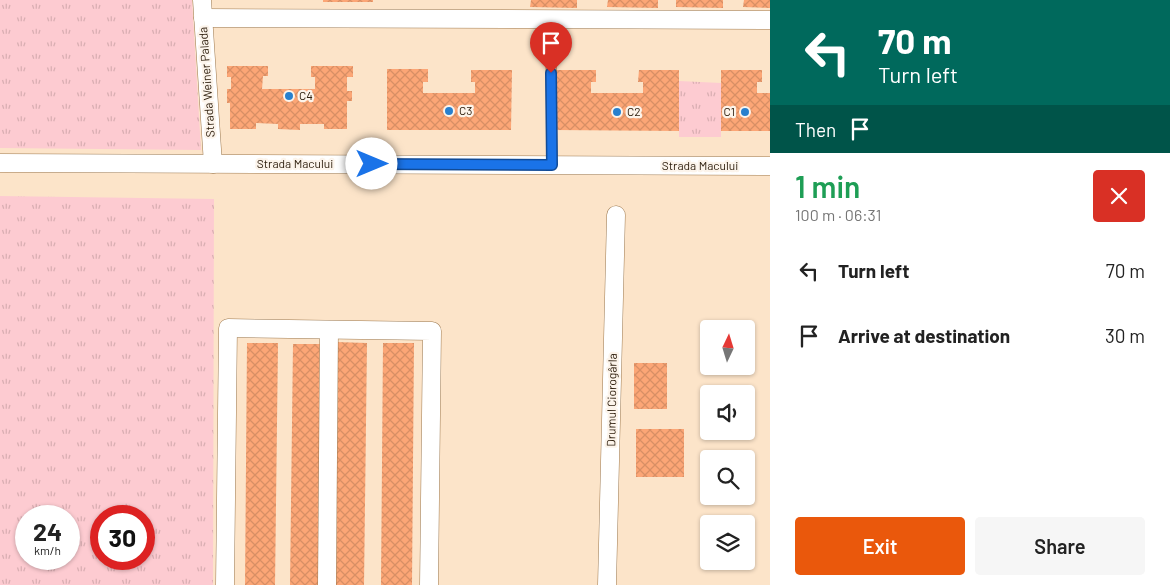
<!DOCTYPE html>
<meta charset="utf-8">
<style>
body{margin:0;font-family:Barlow,sans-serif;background:#f6f6f6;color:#222;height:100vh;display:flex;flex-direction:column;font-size:19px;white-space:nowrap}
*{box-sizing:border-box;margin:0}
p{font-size:16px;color:#767676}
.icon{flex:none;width:28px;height:28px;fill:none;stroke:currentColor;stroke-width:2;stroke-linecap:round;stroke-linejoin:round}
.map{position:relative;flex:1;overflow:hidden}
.side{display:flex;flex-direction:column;background:#fff;width:400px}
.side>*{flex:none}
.hud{background:#00695c;color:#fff;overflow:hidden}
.needle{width:32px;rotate:4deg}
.tools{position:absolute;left:700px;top:320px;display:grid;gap:10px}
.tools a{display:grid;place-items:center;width:55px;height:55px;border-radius:5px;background:#fff;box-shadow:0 1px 4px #0004;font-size:25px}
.speed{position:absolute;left:15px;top:505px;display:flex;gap:10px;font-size:25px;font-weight:700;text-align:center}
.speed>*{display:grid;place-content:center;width:65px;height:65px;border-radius:50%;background:#fff;box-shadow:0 1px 4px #0004;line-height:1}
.speed small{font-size:12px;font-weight:400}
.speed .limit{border:8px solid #d22;background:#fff;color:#111}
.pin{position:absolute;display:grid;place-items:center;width:42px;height:42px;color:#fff;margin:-51px -21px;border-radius:50% 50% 50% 0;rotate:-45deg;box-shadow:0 0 5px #0007}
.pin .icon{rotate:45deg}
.me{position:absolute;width:55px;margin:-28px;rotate:90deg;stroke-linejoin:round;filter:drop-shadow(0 0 4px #0008)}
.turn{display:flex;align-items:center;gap:18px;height:105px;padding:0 25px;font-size:22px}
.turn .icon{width:65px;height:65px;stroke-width:2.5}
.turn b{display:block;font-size:35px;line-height:42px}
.then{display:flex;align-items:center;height:48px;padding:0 25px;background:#0003;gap:10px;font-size:19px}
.round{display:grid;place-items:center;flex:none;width:52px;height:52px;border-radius:5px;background:#f6f6f6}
.head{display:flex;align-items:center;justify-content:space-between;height:85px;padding:0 25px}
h1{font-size:30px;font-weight:600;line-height:38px;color:#1e9e55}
.cta{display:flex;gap:10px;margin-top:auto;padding:10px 25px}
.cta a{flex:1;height:58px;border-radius:5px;background:#ea580c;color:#fff;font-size:20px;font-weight:600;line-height:58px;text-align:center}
.cta a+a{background:#f6f6f6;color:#222}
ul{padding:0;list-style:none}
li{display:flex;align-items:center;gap:15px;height:65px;padding:0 25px}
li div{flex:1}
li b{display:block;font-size:19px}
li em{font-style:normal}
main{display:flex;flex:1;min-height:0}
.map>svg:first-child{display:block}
.grass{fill:url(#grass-tufts);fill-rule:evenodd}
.building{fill:url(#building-cross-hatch)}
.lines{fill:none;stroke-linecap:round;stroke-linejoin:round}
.service-casing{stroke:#9d794f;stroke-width:11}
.minor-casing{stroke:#9d794f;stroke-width:19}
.service{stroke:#fff;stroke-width:9}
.minor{stroke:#fff;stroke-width:18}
.route-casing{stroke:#114b97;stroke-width:12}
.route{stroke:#1a73e8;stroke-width:9}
.poi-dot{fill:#2880ce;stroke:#fcf4eb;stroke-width:2}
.labels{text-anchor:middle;stroke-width:4.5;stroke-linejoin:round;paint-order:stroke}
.street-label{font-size:12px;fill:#302110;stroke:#fcf4eb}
.poi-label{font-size:12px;fill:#302110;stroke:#fcf4eb;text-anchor:start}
</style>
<main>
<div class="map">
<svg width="770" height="585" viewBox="0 0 770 585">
<defs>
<pattern id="grass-tufts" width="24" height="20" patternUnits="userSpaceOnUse" patternTransform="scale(1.25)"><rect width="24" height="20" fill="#fdcbd1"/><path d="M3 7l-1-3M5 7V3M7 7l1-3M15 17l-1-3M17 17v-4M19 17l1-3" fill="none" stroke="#d9aeb2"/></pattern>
<pattern id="building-cross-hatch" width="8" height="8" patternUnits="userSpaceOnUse" patternTransform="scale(1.25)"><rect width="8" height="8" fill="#fca676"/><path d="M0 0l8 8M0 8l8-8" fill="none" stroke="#d88f65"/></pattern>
</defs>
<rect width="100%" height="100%" fill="#fce4c9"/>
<!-- grass -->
<g class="grass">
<path d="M 0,0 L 192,0 L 201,150 L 0,148 Z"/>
<path d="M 679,81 L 721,83 L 721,137 L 679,137 Z"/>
<path d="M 0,196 L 214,199 L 213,585 L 0,585 ZM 26,516 L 69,516 L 69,559 L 26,559 ZM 101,516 L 144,516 L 144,559 L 101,559 Z"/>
</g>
<!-- building -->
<g class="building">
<rect x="323" y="0" width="23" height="2"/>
<rect x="346" y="0" width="27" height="2"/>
<path d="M 531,0 L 577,0 L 577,8 L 530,7 Z"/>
<path d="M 608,0 L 658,0 L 658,8 L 607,7 Z"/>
<path d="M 676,0 L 723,0 L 723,8 L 676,7 Z"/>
<path d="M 744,0 L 770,0 L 770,8 L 743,7 Z"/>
<path d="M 227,66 L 268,66 L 268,76 L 263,76 L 262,89 L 315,89 L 315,77 L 311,77 L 311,66 L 353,66 L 353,77 L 347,77 L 347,91 L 352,91 L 352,101 L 347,101 L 347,129 L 324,129 L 324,124 L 300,124 L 300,130 L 278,129 L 278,124 L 256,123 L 256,129 L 230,129 L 230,103 L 227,103 L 227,89 L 231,89 L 231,77 L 227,77 Z"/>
<path d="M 387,69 L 428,69 L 428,82 L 423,82 L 423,93 L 475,93 L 475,82 L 471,82 L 471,70 L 512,70 L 511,130 L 387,130 Z"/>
<path d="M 555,70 L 596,70 L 596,82 L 591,82 L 591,93 L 643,93 L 643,82 L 638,82 L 639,70 L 679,70 L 679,131 L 554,130 Z"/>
<path d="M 721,70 L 762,70 L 762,82 L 757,82 L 757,93 L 770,93 L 770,131 L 721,131 Z"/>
<path d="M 336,342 L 367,343 L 364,585 L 334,585 Z"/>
<path d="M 247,343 L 278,343 L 275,585 L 245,585 Z"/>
<path d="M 383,343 L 414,343 L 412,585 L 381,585 Z"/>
<path d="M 293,344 L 323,344 L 321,585 L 290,585 Z"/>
<rect x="634" y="363" width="33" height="46"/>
<rect x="636" y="429" width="48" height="48"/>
</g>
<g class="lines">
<!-- service casing -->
<g class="service-casing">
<path id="service" d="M 551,55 L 552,165"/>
</g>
<!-- minor casing -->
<g class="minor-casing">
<g id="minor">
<path d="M 202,0 L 213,164"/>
<path d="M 203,18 L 770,20"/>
<path d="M 0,163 L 770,166"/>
<path d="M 225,585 L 228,328 L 432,331 L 429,585"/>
<path d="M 327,585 L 329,330"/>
<path d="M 607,585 L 616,215"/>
</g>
</g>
<!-- service -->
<use href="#service" class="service"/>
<!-- minor -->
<use href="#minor" class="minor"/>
</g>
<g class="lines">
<!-- route casing -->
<g class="route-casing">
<path id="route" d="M 372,164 L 552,165 L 551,73"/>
</g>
<!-- route -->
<use href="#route" class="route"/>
</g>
<!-- markers -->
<g class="poi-dot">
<circle cx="289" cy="96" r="5"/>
<circle cx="449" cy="111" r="5"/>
<circle cx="617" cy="112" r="5"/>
<circle cx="745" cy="112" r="5"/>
</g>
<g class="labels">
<!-- street labels -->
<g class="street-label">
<text transform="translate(207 82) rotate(-94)" y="4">Strada Weiner Palada</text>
<text x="295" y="168">Strada Macului</text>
<text x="700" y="170">Strada Macului</text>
<text transform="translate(612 400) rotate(-89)" y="4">Drumul Ciorogârla</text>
</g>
<!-- poi labels -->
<g class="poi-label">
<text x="299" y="100">C4</text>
<text x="459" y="115">C3</text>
<text x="627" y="116">C2</text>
<text x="735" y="116" text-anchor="end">C1</text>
</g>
</g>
</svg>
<div class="tools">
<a><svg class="needle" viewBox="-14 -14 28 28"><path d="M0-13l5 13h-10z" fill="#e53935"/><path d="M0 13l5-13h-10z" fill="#767676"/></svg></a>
<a><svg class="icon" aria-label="sound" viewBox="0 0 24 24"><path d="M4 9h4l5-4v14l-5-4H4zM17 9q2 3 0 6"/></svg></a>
<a><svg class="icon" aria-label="search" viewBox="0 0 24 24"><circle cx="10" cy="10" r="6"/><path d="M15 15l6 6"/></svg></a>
<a><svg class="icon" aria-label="layers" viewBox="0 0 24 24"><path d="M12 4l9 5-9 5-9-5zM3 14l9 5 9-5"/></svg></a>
</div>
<div class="speed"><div>24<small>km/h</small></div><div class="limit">30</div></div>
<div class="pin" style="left:551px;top:73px;background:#d93025"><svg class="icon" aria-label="arrive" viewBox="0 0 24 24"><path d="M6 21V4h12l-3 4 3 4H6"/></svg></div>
<svg class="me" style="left:372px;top:164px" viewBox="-20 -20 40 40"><circle r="19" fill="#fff"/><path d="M0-13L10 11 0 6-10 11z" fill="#1a73e8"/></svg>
</div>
<section class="side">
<div class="hud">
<div class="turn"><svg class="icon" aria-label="left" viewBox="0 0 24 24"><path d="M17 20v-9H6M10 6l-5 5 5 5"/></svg><div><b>70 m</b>Turn left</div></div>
<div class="then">Then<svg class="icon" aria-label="arrive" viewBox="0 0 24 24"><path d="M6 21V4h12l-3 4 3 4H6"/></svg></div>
</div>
<div class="head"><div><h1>1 min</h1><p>100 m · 06:31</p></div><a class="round" style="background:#d93025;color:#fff"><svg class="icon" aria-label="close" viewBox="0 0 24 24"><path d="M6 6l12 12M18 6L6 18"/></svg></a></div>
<ul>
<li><svg class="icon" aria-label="left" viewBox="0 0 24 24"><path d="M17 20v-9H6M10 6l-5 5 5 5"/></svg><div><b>Turn left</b></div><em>70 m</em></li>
<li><svg class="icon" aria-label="arrive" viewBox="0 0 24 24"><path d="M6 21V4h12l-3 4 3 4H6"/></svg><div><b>Arrive at destination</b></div><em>30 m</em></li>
</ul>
<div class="cta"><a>Exit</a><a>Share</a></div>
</section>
</main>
